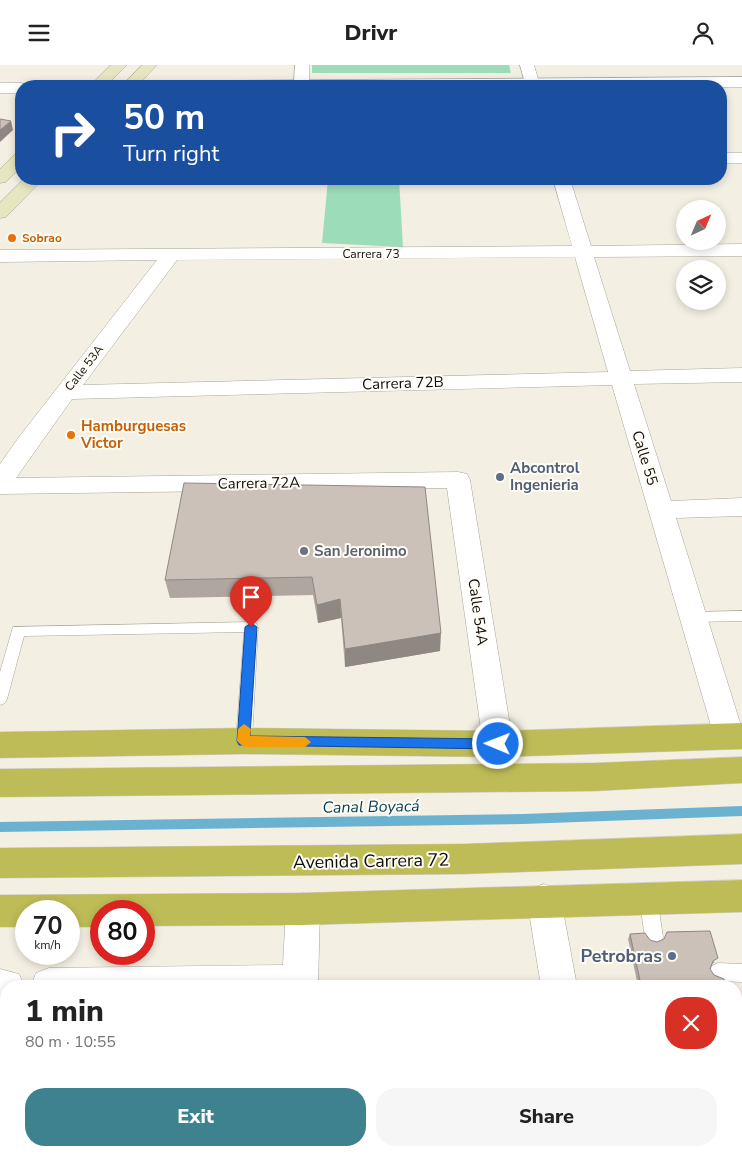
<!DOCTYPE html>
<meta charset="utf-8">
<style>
body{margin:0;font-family:"Nunito Sans",sans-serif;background:#f6f6f6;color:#222;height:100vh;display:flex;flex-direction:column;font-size:19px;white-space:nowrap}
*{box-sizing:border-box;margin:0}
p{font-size:16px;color:#767676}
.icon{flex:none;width:28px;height:28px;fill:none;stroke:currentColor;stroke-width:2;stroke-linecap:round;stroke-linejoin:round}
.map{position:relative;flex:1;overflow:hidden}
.side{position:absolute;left:0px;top:915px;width:742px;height:176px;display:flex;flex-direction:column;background:#fff;border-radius:20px 20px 0 0;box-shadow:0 2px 8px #0003}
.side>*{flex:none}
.top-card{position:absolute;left:15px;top:15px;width:712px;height:105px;border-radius:20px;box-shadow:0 2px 8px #0003;background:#1a4fa0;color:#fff;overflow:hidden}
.needle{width:32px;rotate:44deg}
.tools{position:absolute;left:676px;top:135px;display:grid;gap:10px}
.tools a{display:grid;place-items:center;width:50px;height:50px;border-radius:50%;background:#fff;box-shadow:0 2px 8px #0003;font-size:25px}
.speed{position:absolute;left:15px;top:835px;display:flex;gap:10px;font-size:25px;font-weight:700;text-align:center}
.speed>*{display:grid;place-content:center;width:65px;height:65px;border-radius:50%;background:#fff;box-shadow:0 2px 8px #0003;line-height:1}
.speed small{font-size:12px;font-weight:400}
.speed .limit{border:8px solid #d22;background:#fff;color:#111}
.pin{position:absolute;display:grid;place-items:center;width:42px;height:42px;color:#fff;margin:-51px -21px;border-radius:50% 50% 50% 0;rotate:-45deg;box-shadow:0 0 5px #0007}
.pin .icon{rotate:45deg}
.me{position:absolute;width:55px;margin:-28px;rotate:271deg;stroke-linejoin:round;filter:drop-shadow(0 0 4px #0008)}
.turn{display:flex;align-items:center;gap:18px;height:105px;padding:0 25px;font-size:22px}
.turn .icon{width:65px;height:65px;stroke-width:2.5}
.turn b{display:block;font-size:35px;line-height:42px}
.round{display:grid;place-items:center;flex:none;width:52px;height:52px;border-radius:20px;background:#f6f6f6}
.summary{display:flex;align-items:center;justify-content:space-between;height:85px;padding:0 25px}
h1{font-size:30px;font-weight:800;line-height:38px}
.cta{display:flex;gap:10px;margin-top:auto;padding:10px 25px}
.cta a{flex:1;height:58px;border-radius:20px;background:#3e8290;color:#fff;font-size:20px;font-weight:800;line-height:58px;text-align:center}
.cta a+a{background:#f6f6f6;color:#222}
header{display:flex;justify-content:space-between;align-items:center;height:65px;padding:0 25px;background:#fff;font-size:22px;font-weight:800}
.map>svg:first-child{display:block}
.green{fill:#9ddcb8}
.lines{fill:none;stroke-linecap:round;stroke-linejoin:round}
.stream{fill:#6bb2d1;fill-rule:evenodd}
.service-casing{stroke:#aaa59a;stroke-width:1}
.minor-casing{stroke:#aaa59a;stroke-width:1}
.tertiary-casing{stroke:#aaa59a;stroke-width:1}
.secondary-casing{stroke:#aaa59a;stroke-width:1}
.trunk-casing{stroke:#cfcfce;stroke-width:1}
.service{fill:#fff;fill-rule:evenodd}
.minor{fill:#fff;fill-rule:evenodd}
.tertiary{fill:#fff;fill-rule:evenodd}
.secondary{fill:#e6e6c0;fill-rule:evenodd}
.trunk{fill:#bebc57;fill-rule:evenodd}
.wall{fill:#afa69f}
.shaded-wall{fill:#8f8782}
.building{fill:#ccc1b9;stroke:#8f8782}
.route{fill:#1a73e8;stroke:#114b97}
.slow{fill:#f59e0b}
.food-dot{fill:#e8710a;stroke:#fffcf5;stroke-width:2}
.service-dot{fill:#5c6f8a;stroke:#fffcf5;stroke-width:2}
.worship-dot{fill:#6b7280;stroke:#fffcf5;stroke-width:2}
.labels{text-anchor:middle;stroke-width:4;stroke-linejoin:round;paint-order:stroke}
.far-food-label{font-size:12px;font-weight:bold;fill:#c56008;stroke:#fffcf5;text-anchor:start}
.far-street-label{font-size:12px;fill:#100e0a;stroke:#fffcf5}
.street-label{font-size:15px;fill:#100e0a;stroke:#fffcf5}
.food-label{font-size:15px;font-weight:bold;fill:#c56008;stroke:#fffcf5;text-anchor:start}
.service-label{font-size:15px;font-weight:bold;fill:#4e5e75;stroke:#fffcf5;text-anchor:start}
.worship-label{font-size:15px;font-weight:bold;fill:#5b616d;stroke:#fffcf5;text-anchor:start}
.water-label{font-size:16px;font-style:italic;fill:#003f55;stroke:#fffcf5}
.near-street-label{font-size:18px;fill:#100e0a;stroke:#fffcf5}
.near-service-label{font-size:18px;font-weight:bold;fill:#4e5e75;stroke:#fffcf5;text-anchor:end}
</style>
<header><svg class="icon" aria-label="menu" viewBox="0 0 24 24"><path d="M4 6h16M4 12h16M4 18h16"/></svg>Drivr<svg class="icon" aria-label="person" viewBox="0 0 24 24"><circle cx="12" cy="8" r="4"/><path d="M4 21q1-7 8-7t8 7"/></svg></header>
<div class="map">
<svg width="742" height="1091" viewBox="0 0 742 1091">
<rect width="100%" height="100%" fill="#f3efe3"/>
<!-- green -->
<g class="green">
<path d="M 312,0 L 509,0 L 511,8 L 312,8 Z"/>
<path d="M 328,114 L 399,114 L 403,182 L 322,178 Z"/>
</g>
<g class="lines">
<!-- stream -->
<path class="stream" d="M 742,741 L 742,751 L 523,759 L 0,767 L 0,757 L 523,749 Z"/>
<!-- service casing -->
<g class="service-casing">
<g id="service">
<path d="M 742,546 L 742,556 L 693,557 L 688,556 L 686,552 L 688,548 L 693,547 Z"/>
<path d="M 251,557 L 256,558 L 258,562 L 252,676 L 249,681 L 244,682 L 239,681 L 236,676 L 244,567 L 24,571 L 7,634 L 5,638 L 0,640 L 0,607 L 13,562 Z"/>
<path d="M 648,825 L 654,827 L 657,833 L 663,872 L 660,878 L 654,880 L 648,878 L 645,872 L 639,833 L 642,827 Z"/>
<path d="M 718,898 L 742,899 L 742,917 L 718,916 L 712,913 L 709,907 L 712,901 Z"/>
</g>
</g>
<!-- minor casing -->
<g class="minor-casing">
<g id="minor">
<path d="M 295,0 L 309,0 L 309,21 L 294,20 Z"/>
<path d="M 520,0 L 534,0 L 540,21 L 526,21 Z"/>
<rect x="721" y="88" width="21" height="10"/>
<path d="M 553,114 L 570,114 L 591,181 L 742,179 L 742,191 L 594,192 L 630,306 L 742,303 L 742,317 L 634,319 L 671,436 L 742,433 L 742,451 L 676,453 L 742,664 L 740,680 L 729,684 L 718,680 L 714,671 L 612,320 L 72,334 L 16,413 L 458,407 L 467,409 L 470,415 L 513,679 L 509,688 L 498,692 L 487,688 L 483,679 L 447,423 L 0,429 L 0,399 L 19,372 L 157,195 L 0,197 L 0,185 L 572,181 ZM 575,192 L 608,307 L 83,320 L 177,195 Z"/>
<path d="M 544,819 L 556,824 L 561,835 L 577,921 L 541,921 L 527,835 L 532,824 Z"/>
<path d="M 303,828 L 315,832 L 320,844 L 318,921 L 31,921 L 36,908 L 49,903 L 283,900 L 286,844 L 291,832 Z"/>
<path d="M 0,904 L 19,909 L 24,921 L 6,921 L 6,940 L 0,940 Z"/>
<rect x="274" y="1085" width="40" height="6"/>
<path d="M 567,1085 L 607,1085 L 608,1091 L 568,1091 Z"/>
</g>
</g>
<!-- tertiary casing -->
<g class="tertiary-casing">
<g id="tertiary">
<path d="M 742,12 L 742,22 L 191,21 L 199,16 Z"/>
<path d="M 0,18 L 21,18 L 27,21 L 21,21 L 21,28 L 0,28 Z"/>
</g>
</g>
<!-- secondary casing -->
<g class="secondary-casing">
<g id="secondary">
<path d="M 111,0 L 127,0 L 106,21 L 90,21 Z"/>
<path d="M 142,0 L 157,0 L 137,21 L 122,21 Z"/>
<path d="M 21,88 L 21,102 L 6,117 L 0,118 L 0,104 L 15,89 Z"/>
<path d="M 24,114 L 43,114 L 6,152 L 0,153 L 0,138 Z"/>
</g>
</g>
<!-- trunk casing -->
<g class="trunk-casing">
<g id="trunk">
<path d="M 742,658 L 742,684 L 498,692 L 244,689 L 0,693 L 0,667 L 244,663 L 498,666 Z"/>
<path d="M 742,692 L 742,718 L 595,726 L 0,732 L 0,704 L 595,698 Z"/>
<path d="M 742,769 L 742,799 L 464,809 L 0,813 L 0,783 L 464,779 Z"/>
<path d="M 742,815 L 742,847 L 303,860 L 144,861 L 144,846 L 101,846 L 101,862 L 69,862 L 69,846 L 26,846 L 26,862 L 0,862 L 0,830 L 303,828 Z"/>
</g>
</g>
<!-- service -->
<use href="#service" class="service"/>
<!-- minor -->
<use href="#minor" class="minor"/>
<!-- tertiary -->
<use href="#tertiary" class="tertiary"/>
<!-- secondary -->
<use href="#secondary" class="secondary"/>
<!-- trunk -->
<use href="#trunk" class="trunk"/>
</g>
<!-- wall -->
<g class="wall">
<path d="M 425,422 L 440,586 L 345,602 L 341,553 L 318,558 L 313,530 L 170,533 L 165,515 Z"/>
<path d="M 630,869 L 715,897 L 712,899 L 710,904 L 714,910 L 724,917 L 721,921 L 638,921 L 628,874 Z"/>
</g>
<!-- shaded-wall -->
<g class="shaded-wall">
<path d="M 11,56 L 13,65 L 0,77 L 0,65 Z"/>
<path d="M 340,534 L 341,553 L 318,558 L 317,540 Z"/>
<path d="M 441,568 L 440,586 L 345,602 L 345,584 Z"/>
</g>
<!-- building -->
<g class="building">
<path d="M 0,54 L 11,56 L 0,65 Z"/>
<path d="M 184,418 L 425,422 L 441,568 L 345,584 L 340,534 L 317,540 L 312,512 L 165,515 Z"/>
<path d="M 710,866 L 718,893 L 713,896 L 710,904 L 714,910 L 724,914 L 724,917 L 641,920 L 630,869 L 645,868 L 650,875 L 657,877 L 664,874 L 667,867 Z"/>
</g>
<!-- route -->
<path class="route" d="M 251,558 L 257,562 L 250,671 L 498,674 L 504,679 L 498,684 L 239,680 L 237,676 L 245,562 Z"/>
<!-- slow -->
<path class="slow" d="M 244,659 L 251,664 L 250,671 L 305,672 L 311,677 L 305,682 L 244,682 L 237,676 L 238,664 Z"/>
<!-- markers -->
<g class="food-dot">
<circle cx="12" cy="173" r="5"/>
<circle cx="71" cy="370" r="5"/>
</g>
<g class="service-dot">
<circle cx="500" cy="412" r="5"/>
<circle cx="672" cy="891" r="5"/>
</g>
<circle class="worship-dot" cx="304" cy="486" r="5"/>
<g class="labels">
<!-- far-food labels -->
<g class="far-food-label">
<text x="22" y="177">Sobrao</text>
</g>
<!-- far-street labels -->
<g class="far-street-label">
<text x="371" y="193">Carrera 73</text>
<text transform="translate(84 303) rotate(-52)" y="4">Calle 53A</text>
</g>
<!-- street labels -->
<g class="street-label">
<text transform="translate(403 318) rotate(-2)" y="5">Carrera 72B</text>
<text transform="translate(645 393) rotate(73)" y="5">Calle 55</text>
<text transform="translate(259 418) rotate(-1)" y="5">Carrera 72A</text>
<text transform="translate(478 547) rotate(82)" y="5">Calle 54A</text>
</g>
<!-- food labels -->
<g class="food-label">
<text x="81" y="366">Hamburguesas<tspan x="81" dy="17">Victor</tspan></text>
</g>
<!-- service labels -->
<g class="service-label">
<text x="510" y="408">Abcontrol<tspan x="510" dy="17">Ingenieria</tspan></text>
</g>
<!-- worship labels -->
<g class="worship-label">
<text x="314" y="491">San Jeronimo</text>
</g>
<!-- water labels -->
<g class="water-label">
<text transform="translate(371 741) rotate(-1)" y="6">Canal Boyacá</text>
</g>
<!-- near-street labels -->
<g class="near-street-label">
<text transform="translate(371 796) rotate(-1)" y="6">Avenida Carrera 72</text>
</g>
<!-- near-service labels -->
<g class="near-service-label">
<text x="662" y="897">Petrobras</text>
</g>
</g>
</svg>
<div class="tools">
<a><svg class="needle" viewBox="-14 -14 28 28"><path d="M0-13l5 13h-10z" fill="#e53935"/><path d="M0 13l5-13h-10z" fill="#767676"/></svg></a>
<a><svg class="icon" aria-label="layers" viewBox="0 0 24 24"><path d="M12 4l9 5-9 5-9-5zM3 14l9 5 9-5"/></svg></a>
</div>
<div class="speed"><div>70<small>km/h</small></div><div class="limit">80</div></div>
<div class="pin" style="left:251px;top:562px;background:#d93025"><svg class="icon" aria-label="arrive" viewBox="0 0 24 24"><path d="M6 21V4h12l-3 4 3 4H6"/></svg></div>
<svg class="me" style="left:498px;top:679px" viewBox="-20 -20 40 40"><circle r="17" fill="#1a73e8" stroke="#fff" stroke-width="3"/><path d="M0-11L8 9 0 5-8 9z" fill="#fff"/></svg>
<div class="top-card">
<div class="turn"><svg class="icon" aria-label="right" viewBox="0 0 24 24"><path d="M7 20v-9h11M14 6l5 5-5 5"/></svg><div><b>50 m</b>Turn right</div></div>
</div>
<section class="side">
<div class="summary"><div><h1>1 min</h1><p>80 m · 10:55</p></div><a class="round" style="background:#d93025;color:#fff"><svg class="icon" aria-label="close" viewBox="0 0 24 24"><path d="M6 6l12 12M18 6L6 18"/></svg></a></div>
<div class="cta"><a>Exit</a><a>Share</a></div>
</section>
</div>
